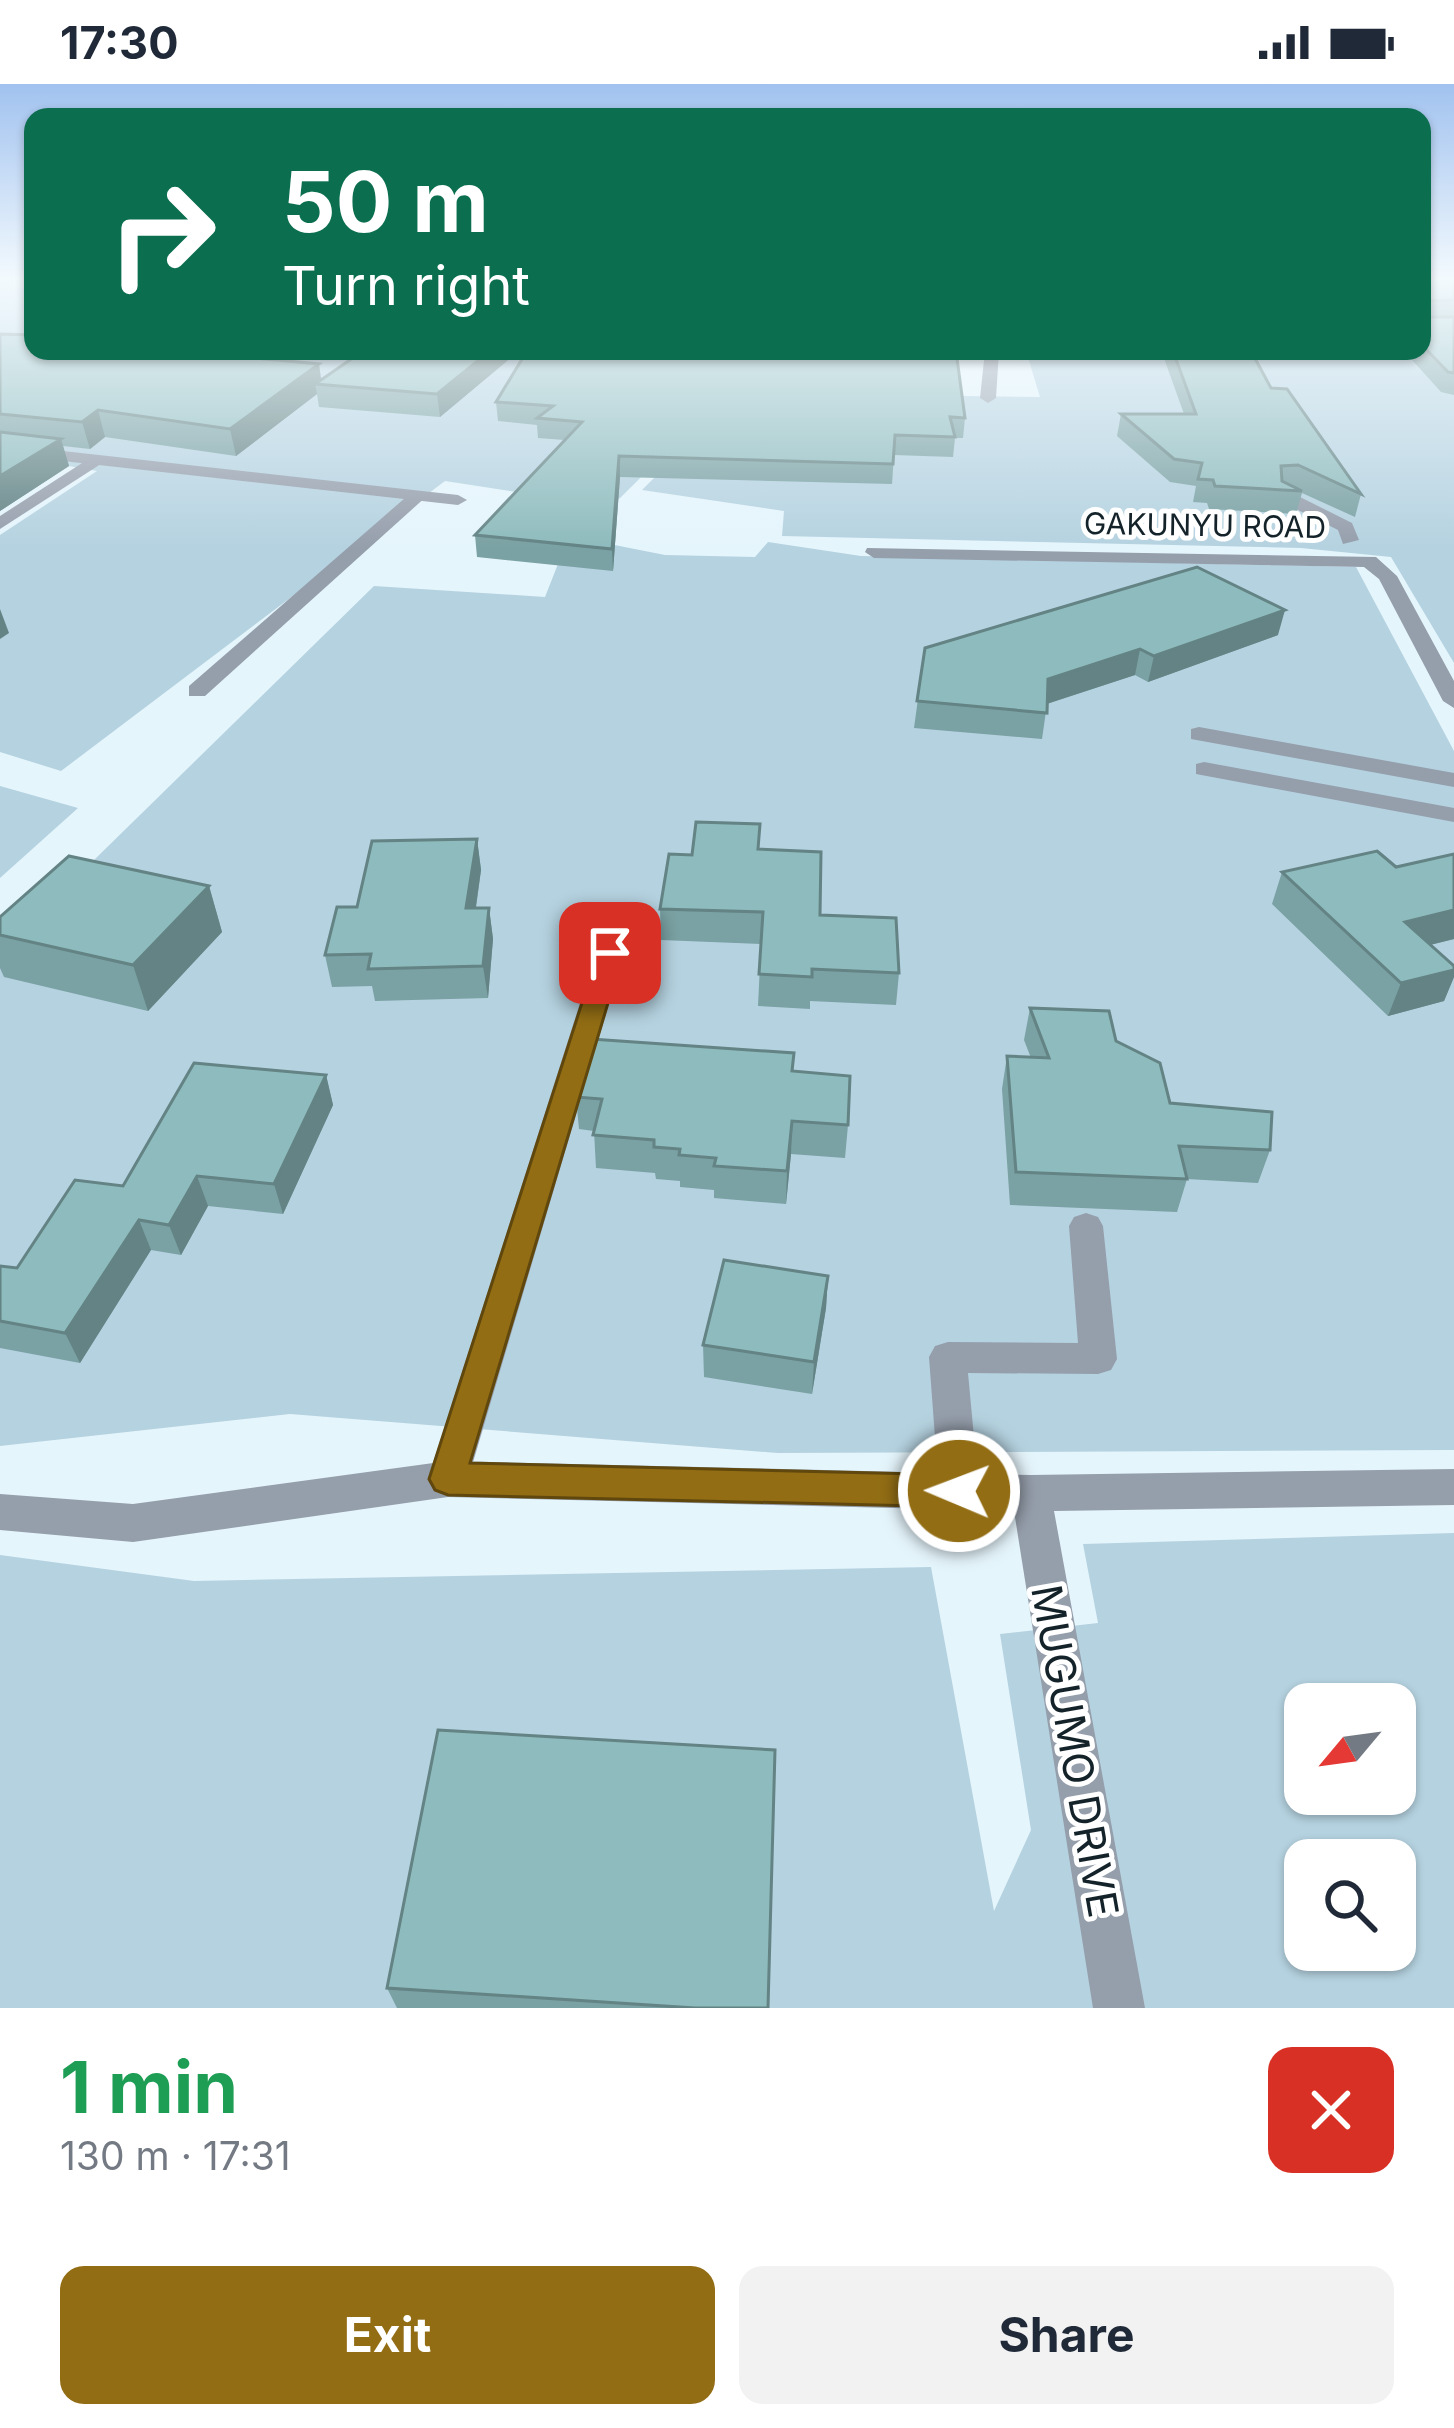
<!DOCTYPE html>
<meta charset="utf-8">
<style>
body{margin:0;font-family:Inter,sans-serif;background:#f2f2f3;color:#1f2937;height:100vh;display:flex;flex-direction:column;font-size:45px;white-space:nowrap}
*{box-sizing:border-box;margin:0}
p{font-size:39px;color:#747a83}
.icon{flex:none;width:66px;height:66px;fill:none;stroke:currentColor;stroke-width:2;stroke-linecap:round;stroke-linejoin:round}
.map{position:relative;height:1924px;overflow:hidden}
.side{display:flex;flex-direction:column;background:#fff;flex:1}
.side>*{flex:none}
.banner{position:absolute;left:24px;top:24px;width:1407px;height:252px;border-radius:24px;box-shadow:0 3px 9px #0004;background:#0b6e4f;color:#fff;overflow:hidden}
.needle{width:78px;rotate:241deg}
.controls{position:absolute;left:1284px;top:1599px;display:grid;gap:24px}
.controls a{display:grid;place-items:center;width:132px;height:132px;border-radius:24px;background:#fff;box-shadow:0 3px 9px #0004;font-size:60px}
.pin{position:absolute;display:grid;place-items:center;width:102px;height:102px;color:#fff;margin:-51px;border-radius:24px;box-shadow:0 6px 18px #0006}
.me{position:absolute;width:132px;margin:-66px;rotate:271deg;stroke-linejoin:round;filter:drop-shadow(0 0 9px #0008)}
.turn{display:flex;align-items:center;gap:42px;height:252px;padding:0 60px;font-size:54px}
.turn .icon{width:156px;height:156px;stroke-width:2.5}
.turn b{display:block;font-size:84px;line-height:102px}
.round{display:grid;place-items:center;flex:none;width:126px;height:126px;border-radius:24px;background:#f2f2f3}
.overview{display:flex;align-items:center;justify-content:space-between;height:204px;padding:0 60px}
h1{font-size:72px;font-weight:700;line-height:90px;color:#1e9e55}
.button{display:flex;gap:24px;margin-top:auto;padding:24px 60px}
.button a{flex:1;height:138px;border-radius:24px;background:#926d14;color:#fff;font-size:48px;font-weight:700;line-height:138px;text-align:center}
.button a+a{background:#f2f2f3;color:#1f2937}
.status{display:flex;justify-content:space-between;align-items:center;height:84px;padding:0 60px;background:#fff;direction:ltr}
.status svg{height:33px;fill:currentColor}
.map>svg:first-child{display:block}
.green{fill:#b5d2e0;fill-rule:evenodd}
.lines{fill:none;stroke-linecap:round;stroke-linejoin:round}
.service{fill:#959eab;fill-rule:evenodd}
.minor{fill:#959eab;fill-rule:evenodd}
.wall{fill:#7aa1a3}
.shaded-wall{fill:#638384}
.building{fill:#8ebbbd;stroke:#638384;stroke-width:3}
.route{fill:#926d14;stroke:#5f470d;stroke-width:3}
.labels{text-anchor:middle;stroke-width:10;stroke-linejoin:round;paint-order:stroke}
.far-street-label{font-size:30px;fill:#14232a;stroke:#fff}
.near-street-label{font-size:42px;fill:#14232a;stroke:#fff}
</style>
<div class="status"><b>17:30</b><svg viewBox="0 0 49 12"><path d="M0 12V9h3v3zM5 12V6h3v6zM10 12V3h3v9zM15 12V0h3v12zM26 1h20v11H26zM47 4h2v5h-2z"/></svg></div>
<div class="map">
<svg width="1454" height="1924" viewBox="0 0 1454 1924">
<rect width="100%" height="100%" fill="#e5f5fc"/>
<!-- green -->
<g class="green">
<path d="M 33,194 L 33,267 L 778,267 L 722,313 L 620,414 L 600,421 L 445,397 L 61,687 L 0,668 L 0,451 L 97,387 L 0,370 L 0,195 Z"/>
<path d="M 1454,253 L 1454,579 L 1391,473 L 1301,464 L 782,452 L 784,427 L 642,406 L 739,309 L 1040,313 L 1026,267 L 1422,267 Z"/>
<path d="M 569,452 L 665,471 L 755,473 L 768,458 L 861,472 L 1356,483 L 1454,667 L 1454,1366 L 778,1369 L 290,1330 L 0,1362 L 0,868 L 374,502 L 545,513 Z"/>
<path d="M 0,702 L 78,724 L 0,794 Z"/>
<path d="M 1454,1449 L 1454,1924 L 0,1924 L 0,1471 L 194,1497 L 931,1483 L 994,1827 L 1031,1746 L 1000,1550 L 1098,1539 L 1083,1460 ZM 1305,1620 L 1395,1620 L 1395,1710 L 1305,1710 ZM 1305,1776 L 1395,1776 L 1395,1866 L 1305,1866 Z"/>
</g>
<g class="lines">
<!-- service -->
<g class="service">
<path d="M 93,372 L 107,376 L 0,445 L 0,432 Z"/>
<path d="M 413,407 L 428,411 L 205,612 L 189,612 L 189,602 Z"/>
<path d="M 1278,408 L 1290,408 L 1352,439 L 1359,456 L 1343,460 L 1338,446 L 1278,416 Z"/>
<path d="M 1199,643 L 1454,689 L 1454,703 L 1191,655 L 1191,645 Z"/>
<path d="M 1204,678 L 1454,724 L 1454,738 L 1196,690 L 1196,680 Z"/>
<path d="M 610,860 L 624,869 L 468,1395 L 462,1407 L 448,1413 L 434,1407 L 428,1395 L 596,869 Z"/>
<path d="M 1086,1129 L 1098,1133 L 1103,1142 L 1117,1275 L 1111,1286 L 1098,1290 L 968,1289 L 979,1407 L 973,1420 L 959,1425 L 945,1420 L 939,1407 L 929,1273 L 935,1262 L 948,1258 L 1078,1259 L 1069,1142 L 1074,1133 Z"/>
</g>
<!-- minor -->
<g class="minor">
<path d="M 985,267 L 999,267 L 996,314 L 988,319 L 980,314 Z"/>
<path d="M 0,360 L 458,411 L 467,416 L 458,421 L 0,370 Z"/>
<path d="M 867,464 L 1376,473 L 1397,492 L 1454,597 L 1454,624 L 1443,617 L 1379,495 L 1364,483 L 874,474 L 865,468 Z"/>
<path d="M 448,1377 L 1031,1391 L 1454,1385 L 1454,1421 L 1054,1427 L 1145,1924 L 1093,1924 L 1014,1427 L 448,1413 L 133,1458 L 0,1446 L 0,1410 L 133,1420 Z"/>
</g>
</g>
<!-- wall -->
<g class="wall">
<path d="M 1422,194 L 1454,194 L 1454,311 L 1441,308 L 1404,267 L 1422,267 Z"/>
<path d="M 0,250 L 33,267 L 202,267 L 202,270 L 322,296 L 519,267 L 440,333 L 319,323 L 317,310 L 236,372 L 105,353 L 90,365 L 63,362 L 69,382 L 0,427 Z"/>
<path d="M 527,267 L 667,267 L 665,268 L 965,334 L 963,354 L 955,354 L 953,373 L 894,371 L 892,400 L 620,393 L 613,487 L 477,473 L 475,451 L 565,356 L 538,354 L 537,341 L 498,337 L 496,318 Z"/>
<path d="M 1167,267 L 1251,267 L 1271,304 L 1361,410 L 1355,433 L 1302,409 L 1296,430 L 1209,425 L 1207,419 L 1193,418 L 1196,402 L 1170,398 L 1117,352 L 1121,330 L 1184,330 L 1165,277 Z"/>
<path d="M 1278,551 L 1148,598 L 1135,591 L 1047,620 L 1042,655 L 914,644 L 925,564 Z"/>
<path d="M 477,755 L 481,786 L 476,824 L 489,824 L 493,855 L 488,914 L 375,917 L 372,902 L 332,903 L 325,871 L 357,823 Z"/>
<path d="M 760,765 L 820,831 L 899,889 L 896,921 L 810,917 L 810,925 L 758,922 L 761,860 L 661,856 L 660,825 L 692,771 Z"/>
<path d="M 1454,770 L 1454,855 L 1430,861 L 1454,881 L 1454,893 L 1444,917 L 1388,932 L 1272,820 L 1282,788 L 1396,783 Z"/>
<path d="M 209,802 L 222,848 L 148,927 L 4,893 L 0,884 L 0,833 Z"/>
<path d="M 1030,924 L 1116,957 L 1170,1019 L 1270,1066 L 1258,1099 L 1187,1095 L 1177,1128 L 1010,1121 L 1002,1005 L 1007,972 L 1031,974 L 1024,956 Z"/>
<path d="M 794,969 L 793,988 L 848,1041 L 845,1074 L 791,1070 L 786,1120 L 714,1114 L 714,1106 L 680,1103 L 680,1097 L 656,1095 L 655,1089 L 596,1084 L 594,1047 L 579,1045 L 576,1013 Z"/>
<path d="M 326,991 L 333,1021 L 283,1130 L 208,1122 L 181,1171 L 151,1166 L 80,1279 L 0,1264 L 0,1182 L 17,1184 L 123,1102 Z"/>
<path d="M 828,1192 L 826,1224 L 812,1310 L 704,1293 L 703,1261 Z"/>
<path d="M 387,1904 L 768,1924 L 397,1924 Z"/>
</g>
<!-- shaded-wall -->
<g class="shaded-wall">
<path d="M 490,267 L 519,267 L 440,333 L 437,310 Z"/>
<path d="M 319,280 L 322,301 L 315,300 L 317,310 L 236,372 L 230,345 Z"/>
<path d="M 98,326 L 105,353 L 90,365 L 82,338 Z"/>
<path d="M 61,355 L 69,382 L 0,427 L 0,392 Z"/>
<path d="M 619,372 L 620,393 L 613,487 L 612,465 Z"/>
<path d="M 0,525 L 9,549 L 0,555 Z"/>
<path d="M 1285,526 L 1278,551 L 1148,598 L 1154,572 Z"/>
<path d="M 1140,565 L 1135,591 L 1043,621 L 1048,595 Z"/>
<path d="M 477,755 L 481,786 L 471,856 L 466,824 Z"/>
<path d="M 209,802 L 222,848 L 148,927 L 133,881 Z"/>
<path d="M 489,824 L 493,855 L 488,914 L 483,882 Z"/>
<path d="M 1454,826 L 1454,855 L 1393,870 L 1405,838 Z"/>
<path d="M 1454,886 L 1454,893 L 1444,917 L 1388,932 L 1401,899 Z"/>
<path d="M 326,991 L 333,1021 L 283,1130 L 274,1100 Z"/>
<path d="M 792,1037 L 791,1070 L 786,1120 L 787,1087 Z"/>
<path d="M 197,1092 L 208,1122 L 181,1171 L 169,1141 Z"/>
<path d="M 139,1136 L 151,1166 L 80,1279 L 65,1249 Z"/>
<path d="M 828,1192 L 826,1224 L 812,1310 L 814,1278 Z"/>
</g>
<!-- building -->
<g class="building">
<path d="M 1422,194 L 1454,194 L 1454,216 L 1424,217 L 1428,233 L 1454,233 L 1454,289 L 1448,288 L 1422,261 Z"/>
<path d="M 0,250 L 33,251 L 33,267 L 192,267 L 189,268 L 319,280 L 230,345 L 98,326 L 82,338 L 0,330 Z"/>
<path d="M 363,267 L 490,267 L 437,310 L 315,300 Z"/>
<path d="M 527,267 L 655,267 L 669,269 L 671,267 L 956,267 L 965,334 L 950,333 L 955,353 L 895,351 L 893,380 L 619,372 L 612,465 L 475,451 L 582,338 L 537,334 L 553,322 L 496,318 Z"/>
<path d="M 1173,267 L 1251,267 L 1271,304 L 1287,305 L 1361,410 L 1298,381 L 1281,382 L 1282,397 L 1302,407 L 1215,402 L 1213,396 L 1198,395 L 1202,379 L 1174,375 L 1121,330 L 1196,330 Z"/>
<path d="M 0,348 L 61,355 L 0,392 Z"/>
<path d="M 1197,483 L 1285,526 L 1154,572 L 1140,565 L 1048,595 L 1047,629 L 917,617 L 925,564 Z"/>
<path d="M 696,738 L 760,740 L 758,765 L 821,768 L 820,831 L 896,834 L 899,889 L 812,885 L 812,893 L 759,890 L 763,828 L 660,825 L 669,770 L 692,771 Z"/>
<path d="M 477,755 L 466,824 L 489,824 L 483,882 L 368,885 L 371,870 L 325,871 L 337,823 L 357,823 L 372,757 Z"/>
<path d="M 1377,767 L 1396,783 L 1454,770 L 1454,826 L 1405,838 L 1454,882 L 1454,886 L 1401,899 L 1282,788 Z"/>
<path d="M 69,772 L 209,802 L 133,881 L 0,851 L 0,833 Z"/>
<path d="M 1030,924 L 1109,927 L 1116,957 L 1160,979 L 1170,1019 L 1272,1028 L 1270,1066 L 1179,1062 L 1187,1095 L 1016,1088 L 1007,972 L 1049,974 Z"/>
<path d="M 591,955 L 794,969 L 792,987 L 850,992 L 848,1041 L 792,1037 L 787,1087 L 714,1082 L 716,1074 L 679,1071 L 680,1065 L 654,1063 L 654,1056 L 593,1051 L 602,1015 L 576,1013 Z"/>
<path d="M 194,979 L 326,991 L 274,1100 L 197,1092 L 169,1141 L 139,1136 L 65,1249 L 0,1237 L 0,1182 L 17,1184 L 75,1096 L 123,1102 Z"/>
<path d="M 724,1176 L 828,1192 L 814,1278 L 703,1261 Z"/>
<path d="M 438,1646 L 775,1666 L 768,1924 L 695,1924 L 387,1904 Z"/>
</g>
<!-- sky -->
<linearGradient id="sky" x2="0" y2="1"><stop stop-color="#a1c2ef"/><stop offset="0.42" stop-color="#f3fafe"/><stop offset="1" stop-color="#f3fafe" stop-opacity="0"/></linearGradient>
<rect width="1454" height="464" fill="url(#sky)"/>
<!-- route -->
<path class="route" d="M 610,861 L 623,869 L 470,1379 L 959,1391 L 972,1395 L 978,1407 L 972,1419 L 959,1423 L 448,1411 L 435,1406 L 429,1395 L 598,869 Z"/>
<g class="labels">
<!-- far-street labels -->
<g class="far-street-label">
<text transform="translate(1205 442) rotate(1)" y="10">GAKUNYU ROAD</text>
</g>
<!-- near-street labels -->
<g class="near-street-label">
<text transform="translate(1075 1667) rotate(80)" y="15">MUGUMO DRIVE</text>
</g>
</g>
</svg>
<div class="controls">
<a><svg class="needle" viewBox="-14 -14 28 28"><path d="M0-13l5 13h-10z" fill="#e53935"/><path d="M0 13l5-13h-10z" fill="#747a83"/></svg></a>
<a><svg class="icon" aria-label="search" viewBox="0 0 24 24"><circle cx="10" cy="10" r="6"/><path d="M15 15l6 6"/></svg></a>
</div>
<div class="pin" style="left:610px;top:869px;background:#d93025"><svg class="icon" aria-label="arrive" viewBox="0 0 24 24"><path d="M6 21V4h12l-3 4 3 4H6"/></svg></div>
<svg class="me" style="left:959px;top:1407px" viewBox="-20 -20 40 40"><circle r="17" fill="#926d14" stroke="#fff" stroke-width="3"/><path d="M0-11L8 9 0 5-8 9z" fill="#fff"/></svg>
<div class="banner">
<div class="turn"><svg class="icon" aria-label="right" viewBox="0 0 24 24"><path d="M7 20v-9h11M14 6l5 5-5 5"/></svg><div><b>50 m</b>Turn right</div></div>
</div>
</div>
<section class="side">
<div class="overview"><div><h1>1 min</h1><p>130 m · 17:31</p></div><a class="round" style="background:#d93025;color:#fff"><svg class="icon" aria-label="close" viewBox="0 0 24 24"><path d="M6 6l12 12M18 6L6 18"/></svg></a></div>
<div class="button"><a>Exit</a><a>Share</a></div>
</section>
